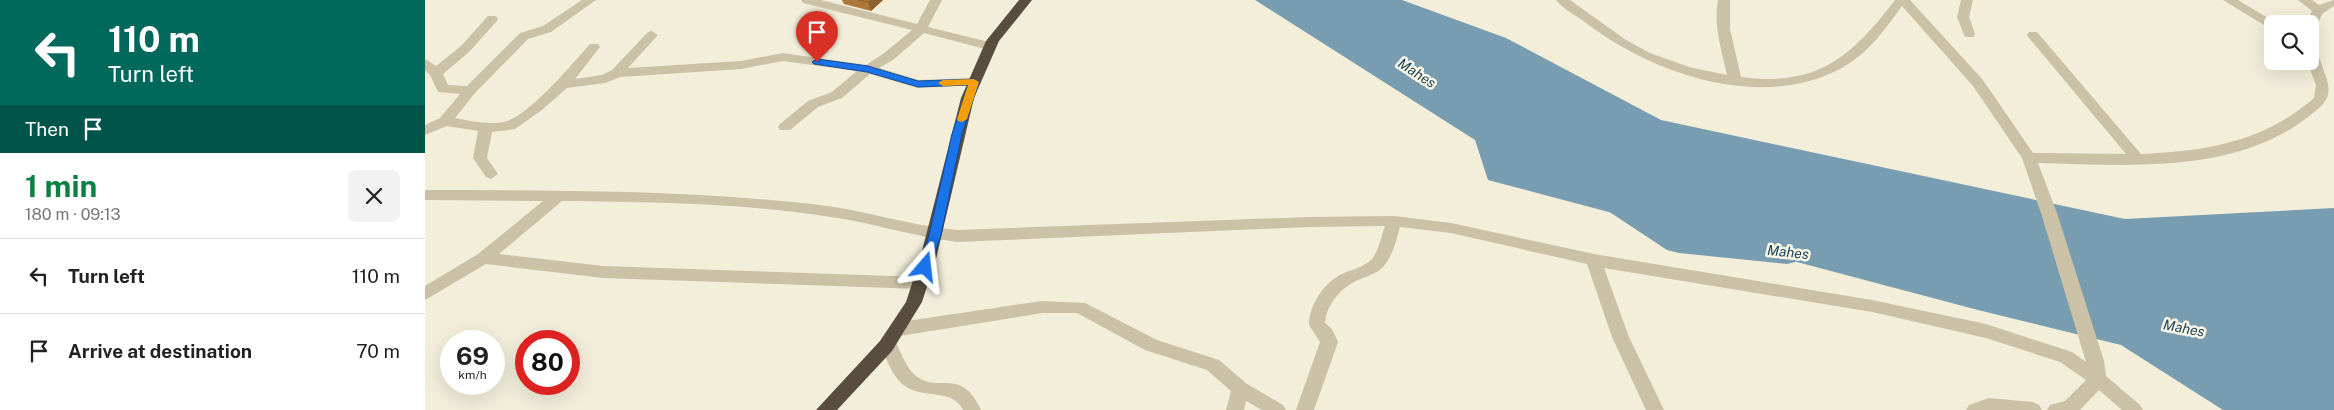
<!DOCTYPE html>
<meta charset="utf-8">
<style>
body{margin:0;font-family:"Public Sans",sans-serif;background:#f2f2f2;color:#222;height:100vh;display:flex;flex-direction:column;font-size:19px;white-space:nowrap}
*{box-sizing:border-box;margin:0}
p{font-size:16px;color:#767676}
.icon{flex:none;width:28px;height:28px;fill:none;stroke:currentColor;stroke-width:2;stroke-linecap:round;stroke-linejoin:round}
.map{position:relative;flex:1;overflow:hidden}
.side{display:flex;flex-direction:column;background:#fff;width:425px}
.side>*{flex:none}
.hud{background:#00695c;color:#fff;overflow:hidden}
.buttons{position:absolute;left:1839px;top:15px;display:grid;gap:10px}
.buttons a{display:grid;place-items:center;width:55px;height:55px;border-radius:8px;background:#fff;box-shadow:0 5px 20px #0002;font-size:25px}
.speed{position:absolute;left:15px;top:330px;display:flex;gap:10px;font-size:25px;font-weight:700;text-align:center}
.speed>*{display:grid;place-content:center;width:65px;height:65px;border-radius:50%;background:#fff;box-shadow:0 5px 20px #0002;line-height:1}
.speed small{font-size:12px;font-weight:400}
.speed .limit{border:8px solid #d22;background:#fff;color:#111}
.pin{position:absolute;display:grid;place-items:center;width:42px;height:42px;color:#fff;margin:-51px -21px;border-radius:50% 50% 50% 0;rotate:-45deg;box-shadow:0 0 5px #0007}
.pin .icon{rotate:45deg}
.me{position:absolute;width:55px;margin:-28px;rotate:17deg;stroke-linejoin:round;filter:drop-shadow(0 0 4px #0008)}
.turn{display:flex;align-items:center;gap:18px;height:105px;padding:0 25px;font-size:22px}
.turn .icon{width:65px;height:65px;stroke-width:2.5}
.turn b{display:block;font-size:35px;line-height:42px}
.then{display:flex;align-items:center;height:48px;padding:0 25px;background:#0003;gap:10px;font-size:19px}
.round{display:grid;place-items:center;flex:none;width:52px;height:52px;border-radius:8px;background:#f2f2f2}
.headline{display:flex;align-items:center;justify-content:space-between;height:85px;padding:0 25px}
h1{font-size:30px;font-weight:700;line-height:38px;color:#0b8043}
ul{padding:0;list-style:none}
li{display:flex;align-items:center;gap:15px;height:75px;padding:0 25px;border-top:1px solid #e0e0e0}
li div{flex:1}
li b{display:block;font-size:19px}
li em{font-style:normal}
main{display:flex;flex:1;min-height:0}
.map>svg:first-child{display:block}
.water{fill:#789db0}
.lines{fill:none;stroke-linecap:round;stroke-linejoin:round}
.river{fill:#789db0;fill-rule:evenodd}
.minor{fill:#cbc1a6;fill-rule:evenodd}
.highway{fill:#584d3e;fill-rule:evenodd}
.wall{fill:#ad7738}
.shaded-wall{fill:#8d612e}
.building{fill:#c98a41;stroke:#8d612e}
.route{fill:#1a73e8;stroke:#114b97}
.slow{fill:#f59e0b}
.labels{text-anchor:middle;stroke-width:5;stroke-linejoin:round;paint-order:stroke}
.water-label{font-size:14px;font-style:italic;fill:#1b4359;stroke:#faf7e7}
</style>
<main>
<section class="side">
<div class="hud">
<div class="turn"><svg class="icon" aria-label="left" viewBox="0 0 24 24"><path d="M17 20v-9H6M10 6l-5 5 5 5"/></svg><div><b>110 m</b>Turn left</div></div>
<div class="then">Then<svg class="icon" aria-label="arrive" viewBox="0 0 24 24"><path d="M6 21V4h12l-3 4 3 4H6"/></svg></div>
</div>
<div class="headline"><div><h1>1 min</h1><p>180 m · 09:13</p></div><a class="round"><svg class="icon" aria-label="close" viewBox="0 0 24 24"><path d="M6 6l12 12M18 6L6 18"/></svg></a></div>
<ul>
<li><svg class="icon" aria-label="left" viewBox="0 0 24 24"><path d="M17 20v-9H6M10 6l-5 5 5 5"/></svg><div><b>Turn left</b></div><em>110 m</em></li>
<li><svg class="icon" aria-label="arrive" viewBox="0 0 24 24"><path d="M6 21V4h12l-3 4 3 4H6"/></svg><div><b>Arrive at destination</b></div><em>70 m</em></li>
</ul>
</section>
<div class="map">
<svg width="1909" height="410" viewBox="0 0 1909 410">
<rect width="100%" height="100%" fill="#f2eeda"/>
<!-- water -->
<path class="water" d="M 830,0 L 977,0 L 1081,38 L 1236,120 L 1700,219 L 1909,208 L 1909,410 L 1798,410 L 1696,345 L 1553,310 L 1063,180 L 1050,140 Z"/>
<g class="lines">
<!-- river -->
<path class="river" d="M 1188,188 L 1199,191 L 1261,230 L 1362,240 L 1374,243 L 1379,252 L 1374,261 L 1362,264 L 1254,253 L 1242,250 L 1177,207 L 1172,199 L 1177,191 Z"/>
<!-- minor -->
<g class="minor">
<path d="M 157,0 L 171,0 L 126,32 L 103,39 L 50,93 L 30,118 C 46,121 63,125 79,122 C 103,117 148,63 165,44 L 173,44 L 175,47 L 150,79 L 177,75 L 187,70 L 223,32 L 227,31 L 233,35 L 203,68 L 316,61 L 358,53 L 441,65 L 458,54 L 487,30 L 378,3 L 376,0 L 396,0 L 492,24 L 505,0 L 517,0 L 503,27 L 568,43 L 570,46 L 564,50 L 499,33 L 468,60 L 454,68 L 494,80 L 549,78 L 554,79 L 556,82 L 554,85 L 493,88 L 445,74 L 417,98 L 393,107 L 365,130 L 355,130 L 353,127 L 355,124 L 383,101 L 407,92 L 432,71 L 358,61 L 316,69 L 195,77 L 180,83 L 142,88 L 117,110 L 90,129 L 67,132 L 62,158 L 73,174 L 66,179 L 61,177 L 48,158 L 53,131 L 22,126 L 0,135 L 0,125 L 15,118 L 35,94 L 13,92 L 5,75 L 0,70 L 0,59 L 11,66 L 36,46 L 63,16 L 71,16 L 73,19 L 71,22 L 44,52 L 18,74 L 23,85 L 42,86 L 95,33 L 118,26 Z"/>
<path d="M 1131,0 L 1145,0 L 1201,40 L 1225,53 L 1264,67 L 1302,75 C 1297,51 1288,26 1293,0 L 1305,0 L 1305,29 L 1316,77 C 1393,87 1426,57 1470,0 L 1485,0 L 1558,80 L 1608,153 L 1701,154 L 1604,38 L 1602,35 L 1604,32 L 1612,32 L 1716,154 C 1783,151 1838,142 1889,98 L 1891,85 L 1882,61 L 1885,61 L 1885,49 C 1894,51 1897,66 1900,74 C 1909,97 1900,104 1883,117 C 1809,175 1701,165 1613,163 L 1632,213 L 1679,361 L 1681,376 L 1715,405 L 1718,410 L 1697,410 L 1674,390 L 1655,410 L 1622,410 L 1625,405 L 1640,401 L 1661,380 L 1635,362 L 1561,338 L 1447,312 L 1179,268 L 1204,337 L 1239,410 L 1221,410 L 1187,337 L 1162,264 L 1026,233 L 975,227 C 971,241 967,259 956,269 C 949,275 939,277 931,281 C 916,288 901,305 900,323 L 907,329 L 913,342 L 889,410 L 871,410 L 895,342 L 884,325 C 884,304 900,281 919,273 C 929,269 939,267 947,259 C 954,250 956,237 960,226 L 884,227 L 533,242 C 490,237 449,223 406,217 C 318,203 226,202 137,201 L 74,254 L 178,266 L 496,277 L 502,279 L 504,283 L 502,287 L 496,289 L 178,278 L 61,264 L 0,300 L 0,286 L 53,254 L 118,201 L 0,200 L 0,190 C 129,190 259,190 387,204 C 437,209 484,226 533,230 L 884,217 L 969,216 L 1026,223 L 1169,254 L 1447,300 L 1561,324 L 1647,352 L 1661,362 L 1616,213 L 1597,158 L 1548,86 L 1477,6 C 1459,31 1441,56 1413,70 C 1333,110 1228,74 1161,23 C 1152,16 1138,9 1131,0 Z"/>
<path d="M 1536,0 L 1548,0 L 1544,17 L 1550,34 L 1548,37 L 1540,37 L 1532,17 Z"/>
<path d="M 1798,0 L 1813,0 L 1853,24 L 1848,24 L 1848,29 L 1844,28 Z"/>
<path d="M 1873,0 L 1887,0 L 1894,5 L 1909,0 L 1909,6 L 1897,14 L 1891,29 L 1885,33 L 1885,24 L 1880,24 L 1887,11 Z"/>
<path d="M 617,301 L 660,303 L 732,340 L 794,360 L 822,384 L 858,405 L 861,410 L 837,410 L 821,401 L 819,410 L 801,410 L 806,391 L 782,370 L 720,350 L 652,313 L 617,313 L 475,336 L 469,334 L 467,329 L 469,324 L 475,322 Z"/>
<path d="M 463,336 L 469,338 C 475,350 480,367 491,376 C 515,394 536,366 556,410 L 538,410 C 528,388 497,399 480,386 C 467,377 461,357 454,343 L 457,338 Z"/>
<path d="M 1564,398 L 1608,402 L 1614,405 L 1617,410 L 1541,410 L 1544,405 Z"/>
</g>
<!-- highway -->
<path class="highway" d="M 594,0 L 607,0 L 574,41 L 549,98 L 511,259 L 497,302 L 467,351 L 412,410 L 391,410 L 455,341 L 481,302 L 495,259 L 536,98 L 561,41 Z"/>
</g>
<!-- wall -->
<path class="wall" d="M 417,0 L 458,0 L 446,11 L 419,4 Z"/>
<!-- shaded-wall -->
<path class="shaded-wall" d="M 446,0 L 458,0 L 446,11 L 443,2 Z"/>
<!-- building -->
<path class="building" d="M 433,0 L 446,0 L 443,2 Z"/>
<!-- route -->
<path class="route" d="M 392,59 L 443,66 L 493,81 L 549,79 L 554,82 L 537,134 L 516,235 L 505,270 L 496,270 L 494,267 L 504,235 L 527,134 L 543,85 L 493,87 L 442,72 L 389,64 L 387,62 Z"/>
<!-- slow -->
<path class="slow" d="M 549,79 L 554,82 L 542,119 L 537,122 L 533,121 L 532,119 L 543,85 L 518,86 L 513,83 L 518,80 Z"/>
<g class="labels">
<!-- water labels -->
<g class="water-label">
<text transform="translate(992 73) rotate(33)" y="5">Mahes</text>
<text transform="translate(1363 252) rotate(6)" y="5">Mahes</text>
<text transform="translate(1759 328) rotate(11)" y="5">Mahes</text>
</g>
</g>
</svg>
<div class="buttons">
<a><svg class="icon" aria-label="search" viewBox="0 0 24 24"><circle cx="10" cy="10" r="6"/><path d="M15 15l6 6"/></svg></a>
</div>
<div class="speed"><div>69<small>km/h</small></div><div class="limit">80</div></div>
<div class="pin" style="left:392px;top:62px;background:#d93025"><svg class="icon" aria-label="arrive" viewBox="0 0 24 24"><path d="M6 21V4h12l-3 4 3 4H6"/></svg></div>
<svg class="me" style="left:500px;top:267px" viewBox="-20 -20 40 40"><path d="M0-17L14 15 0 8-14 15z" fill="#1a73e8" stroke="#fff" stroke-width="4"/></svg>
</div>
</main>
